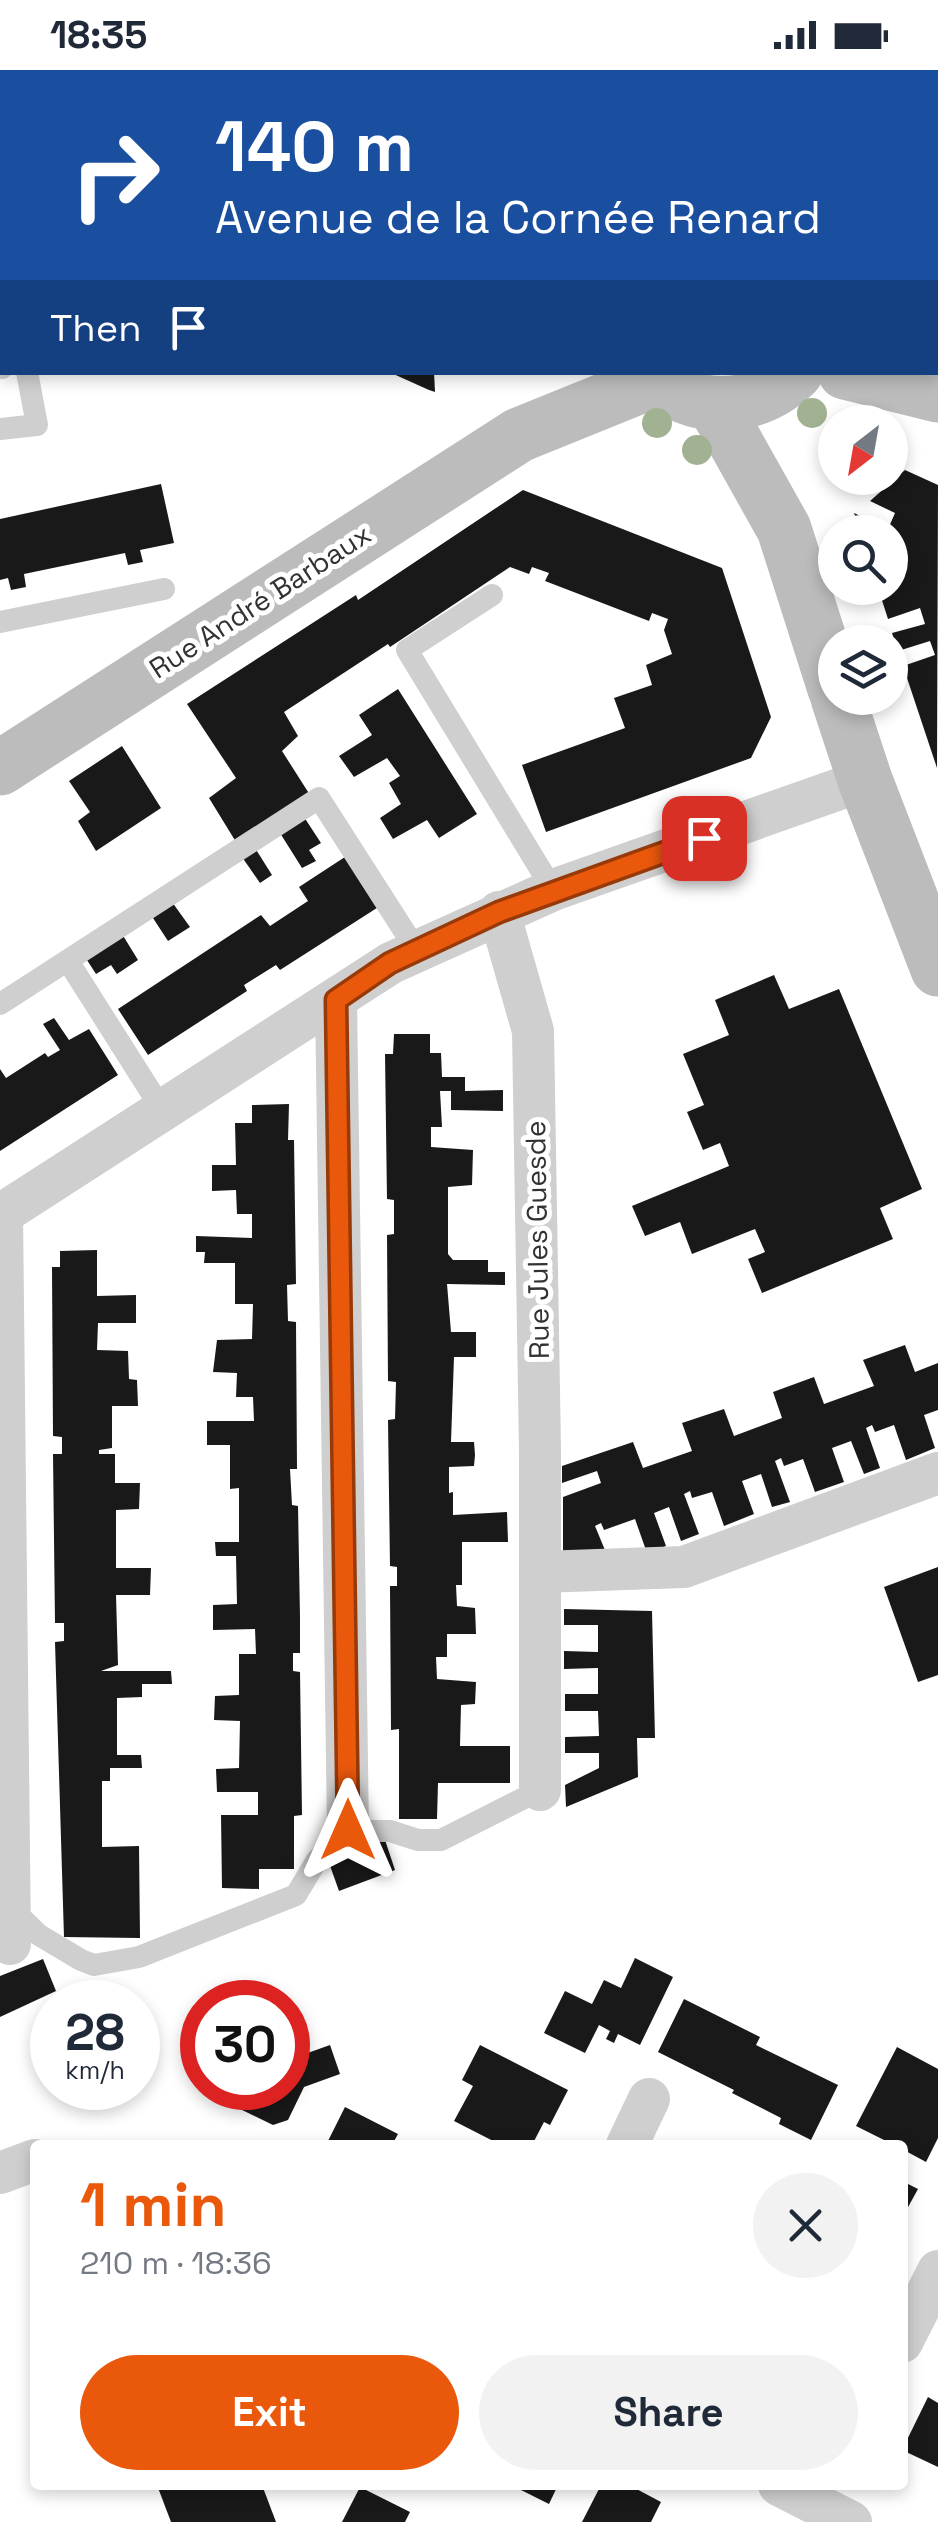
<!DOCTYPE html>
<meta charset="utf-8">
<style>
body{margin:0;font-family:"Space Grotesk",sans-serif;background:#f2f2f3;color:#1f2937;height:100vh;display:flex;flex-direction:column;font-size:38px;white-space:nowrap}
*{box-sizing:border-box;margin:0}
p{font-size:32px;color:#747a83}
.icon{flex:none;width:55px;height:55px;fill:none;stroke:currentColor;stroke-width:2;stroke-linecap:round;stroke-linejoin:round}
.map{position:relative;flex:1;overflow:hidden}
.details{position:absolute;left:30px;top:2070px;width:878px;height:350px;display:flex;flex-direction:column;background:#fff;border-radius:10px;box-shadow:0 5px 15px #0003}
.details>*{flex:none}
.banner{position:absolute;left:0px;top:0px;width:940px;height:305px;box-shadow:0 5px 15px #0003;background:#1a4fa0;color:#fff;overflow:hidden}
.needle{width:65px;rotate:211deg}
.fabs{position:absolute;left:818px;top:335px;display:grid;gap:20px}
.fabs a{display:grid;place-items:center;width:90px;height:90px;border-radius:50%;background:#fff;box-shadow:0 5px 15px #0003;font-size:50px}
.speed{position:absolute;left:30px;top:1910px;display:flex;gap:20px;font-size:50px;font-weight:700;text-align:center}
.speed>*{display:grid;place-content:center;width:130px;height:130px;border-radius:50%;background:#fff;box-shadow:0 5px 15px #0003;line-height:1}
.speed small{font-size:25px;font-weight:400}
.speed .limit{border:15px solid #d22;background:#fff;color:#111}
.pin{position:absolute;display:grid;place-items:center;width:85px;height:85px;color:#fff;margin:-42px;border-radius:20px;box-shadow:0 5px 15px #0006}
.me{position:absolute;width:110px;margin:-55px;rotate:0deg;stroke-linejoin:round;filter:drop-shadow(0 0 8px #0008)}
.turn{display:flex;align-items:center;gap:35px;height:210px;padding:0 50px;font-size:45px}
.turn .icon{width:130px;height:130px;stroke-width:2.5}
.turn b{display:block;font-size:70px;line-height:85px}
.then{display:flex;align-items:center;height:95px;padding:0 50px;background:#0003;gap:20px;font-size:38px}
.round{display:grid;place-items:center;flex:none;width:105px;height:105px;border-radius:52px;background:#f2f2f3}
.headline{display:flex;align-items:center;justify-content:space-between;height:170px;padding:0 50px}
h1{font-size:60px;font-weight:600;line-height:75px;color:#ea580c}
.action{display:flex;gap:20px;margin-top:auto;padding:20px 50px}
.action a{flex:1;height:115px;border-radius:60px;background:#ea580c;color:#fff;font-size:40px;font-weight:600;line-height:115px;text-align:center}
.action a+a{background:#f2f2f3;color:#1f2937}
.status{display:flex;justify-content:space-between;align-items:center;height:70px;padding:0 50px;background:#fff;direction:ltr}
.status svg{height:28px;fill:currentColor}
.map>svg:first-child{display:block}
.building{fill:#191919}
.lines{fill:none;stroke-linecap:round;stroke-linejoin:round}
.lane{stroke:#cfcfcf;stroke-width:22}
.street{stroke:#cfcfcf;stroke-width:42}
.secondary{stroke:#bcbcbc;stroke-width:55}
.tree{fill:#a1b292}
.route-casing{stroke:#983908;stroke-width:25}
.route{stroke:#ea580c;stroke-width:18}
.labels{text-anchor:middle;stroke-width:10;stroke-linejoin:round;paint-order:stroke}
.street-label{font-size:28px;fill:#323232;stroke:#fff}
</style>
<div class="status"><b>18:35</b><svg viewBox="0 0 49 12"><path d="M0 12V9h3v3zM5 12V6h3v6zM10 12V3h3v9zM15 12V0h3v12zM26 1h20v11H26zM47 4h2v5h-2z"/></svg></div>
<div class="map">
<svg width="938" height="2452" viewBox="0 0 938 2452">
<rect width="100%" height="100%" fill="#fff"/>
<!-- building -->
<g class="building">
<path d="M 389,302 L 434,302 L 435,322 L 429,320 Z"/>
<path d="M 905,400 L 938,415 L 937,698 L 903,596 L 935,585 L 930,571 L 898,581 L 892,563 L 925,554 L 920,538 L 888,549 L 878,518 L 890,518 L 890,462 L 861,462 L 854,443 L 888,459 L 895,443 L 870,431 Z"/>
<path d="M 161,414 L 174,473 L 140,480 L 143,492 L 128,495 L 125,483 L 24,504 L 26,517 L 11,520 L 8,508 L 0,510 L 0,449 Z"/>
<path d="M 523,420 L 722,498 L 771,647 L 751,688 L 546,762 L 522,695 L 625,658 L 614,628 L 652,615 L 646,595 L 672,584 L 664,560 L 668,549 L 652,543 L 649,551 L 545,511 L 549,503 L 532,497 L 529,504 L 510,497 L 390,577 L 388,574 L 284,642 L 298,666 L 282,681 L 310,725 L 236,772 L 209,728 L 236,708 L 187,634 L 356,525 L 358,530 Z"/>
<path d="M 398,619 L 477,744 L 439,768 L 427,750 L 393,769 L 380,748 L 401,734 L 389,713 L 400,706 L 387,688 L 354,707 L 339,686 L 372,665 L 359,645 Z"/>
<path d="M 122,676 L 161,738 L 96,781 L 78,751 L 90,742 L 69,711 Z"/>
<path d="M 304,747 L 321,773 L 309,780 L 316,791 L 302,798 L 280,763 Z"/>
<path d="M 255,778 L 272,805 L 260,813 L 242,787 Z"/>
<path d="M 348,785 L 380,836 L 280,900 L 276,895 L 244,915 L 247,921 L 148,985 L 118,939 L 261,845 L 270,856 L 308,831 L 299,817 Z"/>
<path d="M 172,832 L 190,857 L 168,871 L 151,845 Z"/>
<path d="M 122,864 L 138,890 L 117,904 L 111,895 L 96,904 L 85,887 Z"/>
<path d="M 774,905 L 789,939 L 839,919 L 922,1119 L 880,1138 L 893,1169 L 762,1223 L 748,1189 L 765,1182 L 755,1159 L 692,1184 L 680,1152 L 645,1166 L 632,1136 L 729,1096 L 720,1073 L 703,1080 L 687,1042 L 704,1035 L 683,984 L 729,965 L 715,930 Z"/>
<path d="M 54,948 L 69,970 L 89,959 L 118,1005 L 0,1081 L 0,999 L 6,1008 L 45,983 L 48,987 L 60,980 L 43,954 Z"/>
<path d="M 394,964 L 430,964 L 430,983 L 441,983 L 442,1007 L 465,1007 L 465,1021 L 503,1020 L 503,1041 L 451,1040 L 451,1021 L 440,1021 L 442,1057 L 431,1057 L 431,1077 L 473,1080 L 472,1115 L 448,1117 L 448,1184 L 453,1190 L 488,1190 L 488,1202 L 505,1202 L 505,1215 L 447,1214 L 451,1262 L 476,1262 L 476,1287 L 454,1287 L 451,1372 L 474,1372 L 475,1385 L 474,1396 L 449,1397 L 449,1423 L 453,1422 L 453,1445 L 507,1442 L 508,1472 L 462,1472 L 462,1515 L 456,1515 L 457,1536 L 475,1538 L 476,1564 L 447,1564 L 447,1587 L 436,1587 L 437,1609 L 476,1612 L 475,1634 L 461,1635 L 460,1676 L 510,1676 L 510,1713 L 438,1713 L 437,1749 L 399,1749 L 399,1659 L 391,1660 L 390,1516 L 397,1516 L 397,1497 L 390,1496 L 388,1350 L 395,1349 L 396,1312 L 388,1311 L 387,1165 L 394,1164 L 394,1130 L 387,1129 L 385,984 L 393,984 Z"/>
<path d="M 289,1034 L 288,1070 L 294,1070 L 296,1214 L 287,1215 L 288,1251 L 296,1252 L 297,1399 L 290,1399 L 292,1435 L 298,1436 L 300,1547 L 300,1583 L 293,1583 L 293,1601 L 300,1602 L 302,1745 L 294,1746 L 294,1799 L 259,1799 L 259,1819 L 222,1818 L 221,1745 L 258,1745 L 258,1722 L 217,1722 L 216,1699 L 239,1698 L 240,1651 L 214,1650 L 215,1626 L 239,1625 L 239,1584 L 256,1584 L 255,1559 L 213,1560 L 213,1535 L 237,1534 L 236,1486 L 216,1486 L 215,1472 L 239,1472 L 239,1418 L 230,1419 L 230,1375 L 207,1375 L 207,1351 L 254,1351 L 253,1327 L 236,1327 L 237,1303 L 213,1302 L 217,1270 L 252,1269 L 253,1234 L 235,1234 L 235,1193 L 204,1193 L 205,1182 L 196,1182 L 196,1166 L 252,1168 L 252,1144 L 237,1144 L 236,1120 L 212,1121 L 212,1095 L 236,1095 L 235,1053 L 252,1053 L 252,1035 Z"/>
<path d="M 97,1180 L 97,1226 L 136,1225 L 136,1253 L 98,1253 L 97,1280 L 128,1281 L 129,1309 L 137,1310 L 138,1336 L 112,1336 L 112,1378 L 99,1380 L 99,1384 L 115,1384 L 115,1413 L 140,1413 L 139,1439 L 116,1440 L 116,1498 L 151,1498 L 150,1525 L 116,1525 L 118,1595 L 101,1601 L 171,1601 L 172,1614 L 142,1614 L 142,1627 L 117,1628 L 117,1685 L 141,1685 L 142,1698 L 110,1698 L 110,1711 L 102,1711 L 102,1777 L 139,1776 L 140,1868 L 64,1867 L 55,1572 L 64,1571 L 64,1553 L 55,1553 L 53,1384 L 62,1384 L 62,1367 L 53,1366 L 52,1197 L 60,1197 L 60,1181 Z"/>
<path d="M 905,1275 L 915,1302 L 938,1293 L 938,1340 L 924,1345 L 935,1378 L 906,1390 L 894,1355 L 875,1362 L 872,1355 L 866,1358 L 880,1398 L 864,1404 L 851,1371 L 832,1378 L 844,1412 L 815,1422 L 803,1389 L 784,1396 L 781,1388 L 775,1391 L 790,1432 L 772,1437 L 761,1404 L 742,1411 L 754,1444 L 724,1456 L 712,1422 L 692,1428 L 690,1421 L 684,1424 L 699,1464 L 681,1471 L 669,1437 L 654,1443 L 666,1476 L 647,1483 L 635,1449 L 604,1460 L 601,1453 L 595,1456 L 607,1485 L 563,1484 L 563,1427 L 601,1413 L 597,1401 L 562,1413 L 562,1396 L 633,1372 L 643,1398 L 692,1381 L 682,1353 L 724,1339 L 734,1366 L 782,1348 L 773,1322 L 814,1307 L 824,1334 L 874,1316 L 863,1290 Z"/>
<path d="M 938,1497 L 938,1605 L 918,1612 L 884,1517 Z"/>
<path d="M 564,1539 L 652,1541 L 655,1668 L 637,1668 L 638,1707 L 566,1737 L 565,1715 L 599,1698 L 599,1683 L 565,1683 L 565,1667 L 599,1666 L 598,1641 L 565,1641 L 565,1624 L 598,1624 L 598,1598 L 564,1599 L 564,1581 L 598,1582 L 598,1555 L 564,1555 Z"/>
<path d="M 385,1770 L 395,1800 L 339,1821 L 328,1790 Z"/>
<path d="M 635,1888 L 673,1907 L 640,1975 L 618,1964 L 614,1973 L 606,1969 L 610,1961 L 599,1955 L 585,1983 L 544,1963 L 565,1921 L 592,1934 L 604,1910 L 621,1918 Z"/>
<path d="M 43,1889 L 56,1921 L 0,1947 L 0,1906 Z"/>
<path d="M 684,1929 L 760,1967 L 756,1975 L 838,2015 L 811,2070 L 779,2054 L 781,2048 L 732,2023 L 734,2020 L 658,1982 Z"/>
<path d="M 330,1975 L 340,2004 L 304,2017 L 288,2050 L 273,2055 L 240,2039 L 232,2018 L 288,2018 L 288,1990 Z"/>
<path d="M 480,1975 L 568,2020 L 550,2055 L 544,2052 L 532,2075 L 501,2075 L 454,2051 L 473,2016 L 462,2010 Z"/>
<path d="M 897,1977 L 938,1999 L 938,2068 L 926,2092 L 902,2079 L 902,2075 L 894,2075 L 856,2056 Z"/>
<path d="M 345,2037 L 398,2064 L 392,2075 L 326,2075 Z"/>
<path d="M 902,2111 L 918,2119 L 902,2148 Z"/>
<path d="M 928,2327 L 938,2333 L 938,2397 L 902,2380 Z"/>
<path d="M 157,2415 L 262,2415 L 276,2452 L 171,2452 Z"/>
<path d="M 511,2415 L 558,2415 L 549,2434 Z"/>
<path d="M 601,2415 L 629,2415 L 661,2432 L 651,2452 L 582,2452 Z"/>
<path d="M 360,2417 L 410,2442 L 405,2452 L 342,2452 Z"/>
</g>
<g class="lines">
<!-- lane -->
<g class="lane">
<path d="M 0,298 L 2,298"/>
<path d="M 0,359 L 37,355 L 27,302"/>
<path d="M 492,525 L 407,580 L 553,820"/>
<path d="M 0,552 L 164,519"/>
<path d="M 68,891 L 163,1041"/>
<path d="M 0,934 L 319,728 L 417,881"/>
<path d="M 10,1837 L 39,1865 L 81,1890 L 94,1895 L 139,1887 L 296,1825 L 317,1790 L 348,1761 L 390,1761 L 418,1770 L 441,1770 L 540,1720"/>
</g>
<!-- street -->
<g class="street">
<path d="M 499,842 L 533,961 L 540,1380 L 540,1720"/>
<path d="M 336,930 L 348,1761"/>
<path d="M 2,1144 L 10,1874"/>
<path d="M 0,1145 L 391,893 L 553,820 L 865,710"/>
<path d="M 540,1502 L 684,1497 L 938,1403"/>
<path d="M 627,2075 L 649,2029"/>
<path d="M 0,2103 L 35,2090"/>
<path d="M 902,2272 L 938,2201"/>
<path d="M 779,2415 L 851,2452"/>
</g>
<!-- secondary -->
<g class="secondary">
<path d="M 211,0 L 217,2"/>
<path d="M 659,0 L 660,2"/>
<path d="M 845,302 L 938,325"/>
<path d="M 684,326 C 723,342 766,332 796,302"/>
<path d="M 714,334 L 784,459 L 835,619"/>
<path d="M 838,628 L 865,710 L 938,899"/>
<path d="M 0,698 L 519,365 L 655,310"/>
</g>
</g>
<!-- trees -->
<g class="tree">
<circle cx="812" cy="343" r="15"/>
<circle cx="657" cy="353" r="15"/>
<circle cx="697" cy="380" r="15"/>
</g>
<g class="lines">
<!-- route casing -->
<g class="route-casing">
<path id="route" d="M 348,1760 L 336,930 L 390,893 L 499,842 L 704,768"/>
</g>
<!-- route -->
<use href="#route" class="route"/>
</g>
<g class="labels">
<!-- street labels -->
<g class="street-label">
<text transform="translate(260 531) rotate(-33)" y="10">Rue André Barbaux</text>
<text transform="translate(537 1170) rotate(-91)" y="10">Rue Jules Guesde</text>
</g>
</g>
</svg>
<div class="fabs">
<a><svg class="needle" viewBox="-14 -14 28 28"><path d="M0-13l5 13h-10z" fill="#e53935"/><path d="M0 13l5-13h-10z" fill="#747a83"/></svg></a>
<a><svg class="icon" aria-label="search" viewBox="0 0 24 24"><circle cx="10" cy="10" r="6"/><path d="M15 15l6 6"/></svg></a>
<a><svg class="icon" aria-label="layers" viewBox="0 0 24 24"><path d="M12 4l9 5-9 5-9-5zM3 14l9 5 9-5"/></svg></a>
</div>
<div class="speed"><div>28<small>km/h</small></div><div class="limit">30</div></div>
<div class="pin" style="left:704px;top:768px;background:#d93025"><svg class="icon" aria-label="arrive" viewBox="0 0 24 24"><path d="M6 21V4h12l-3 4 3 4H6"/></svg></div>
<svg class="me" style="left:348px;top:1760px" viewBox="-20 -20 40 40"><path d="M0-17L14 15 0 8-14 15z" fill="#ea580c" stroke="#fff" stroke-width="4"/></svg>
<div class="banner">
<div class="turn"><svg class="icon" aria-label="right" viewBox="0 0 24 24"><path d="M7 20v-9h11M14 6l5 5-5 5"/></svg><div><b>140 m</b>Avenue de la Cornée Renard</div></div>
<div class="then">Then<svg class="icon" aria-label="arrive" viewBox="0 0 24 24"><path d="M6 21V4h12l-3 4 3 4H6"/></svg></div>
</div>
<section class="details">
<div class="headline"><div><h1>1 min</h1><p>210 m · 18:36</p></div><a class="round"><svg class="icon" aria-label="close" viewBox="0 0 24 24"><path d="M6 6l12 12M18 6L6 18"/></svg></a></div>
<div class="action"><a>Exit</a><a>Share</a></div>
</section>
</div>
